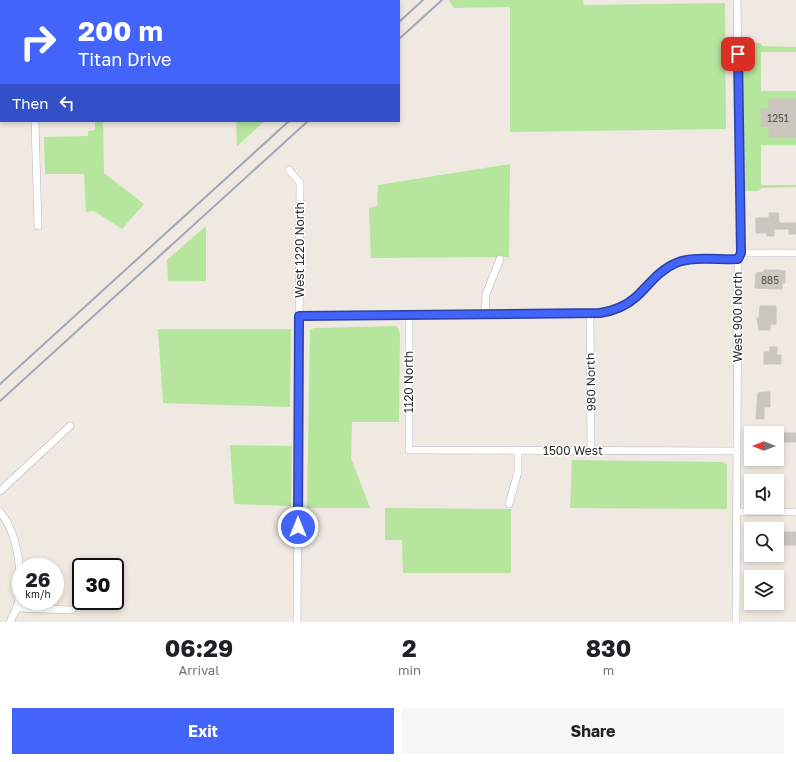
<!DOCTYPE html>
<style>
body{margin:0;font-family:"Golos Text",sans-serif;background:#f6f6f6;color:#202124;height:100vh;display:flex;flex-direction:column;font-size:15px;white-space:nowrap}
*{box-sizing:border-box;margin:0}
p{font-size:13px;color:#757577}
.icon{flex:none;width:22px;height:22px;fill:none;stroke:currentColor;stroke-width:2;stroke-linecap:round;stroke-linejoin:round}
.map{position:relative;height:622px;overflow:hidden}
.drawer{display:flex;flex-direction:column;background:#fff;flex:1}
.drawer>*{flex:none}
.top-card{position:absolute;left:0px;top:0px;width:400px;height:122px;box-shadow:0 2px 6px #0003;background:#4264fb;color:#fff;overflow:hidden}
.needle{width:26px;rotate:270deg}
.buttons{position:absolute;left:744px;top:426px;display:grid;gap:8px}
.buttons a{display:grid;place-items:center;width:40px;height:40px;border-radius:0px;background:#fff;box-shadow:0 2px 6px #0003;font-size:20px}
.speed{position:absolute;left:12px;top:558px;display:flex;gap:8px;font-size:20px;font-weight:700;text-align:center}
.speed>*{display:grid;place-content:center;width:52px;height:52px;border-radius:50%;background:#fff;box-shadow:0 2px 6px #0003;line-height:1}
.speed small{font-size:10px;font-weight:400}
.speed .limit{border:2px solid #111;border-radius:6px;background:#fff;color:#111}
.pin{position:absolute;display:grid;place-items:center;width:34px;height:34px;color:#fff;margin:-17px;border-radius:8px;box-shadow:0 2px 6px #0006}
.me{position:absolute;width:44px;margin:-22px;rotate:0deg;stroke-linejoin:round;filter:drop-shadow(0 0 3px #0008)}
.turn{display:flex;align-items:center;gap:14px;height:84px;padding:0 12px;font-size:18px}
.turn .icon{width:52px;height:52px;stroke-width:2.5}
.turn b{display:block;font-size:28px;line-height:34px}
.then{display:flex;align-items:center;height:38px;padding:0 12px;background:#0003;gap:8px;font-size:15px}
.eta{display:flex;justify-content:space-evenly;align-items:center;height:68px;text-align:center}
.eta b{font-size:24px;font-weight:700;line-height:28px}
.cta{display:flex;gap:8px;margin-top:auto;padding:8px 12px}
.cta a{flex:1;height:46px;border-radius:0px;background:#4264fb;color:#fff;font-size:16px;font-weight:700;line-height:46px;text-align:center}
.cta a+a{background:#f6f6f6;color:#202124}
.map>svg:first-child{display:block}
.green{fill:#b6e59e}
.building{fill:#cbc7bf;stroke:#cbc5ba}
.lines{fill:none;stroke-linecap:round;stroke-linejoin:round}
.minor-casing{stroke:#b4b7c1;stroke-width:8}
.minor{stroke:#fff;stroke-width:7}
.rail{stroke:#a3a6b8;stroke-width:2}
.route-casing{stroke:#2b41a3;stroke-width:10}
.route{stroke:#4264fb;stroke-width:7}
.labels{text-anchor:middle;stroke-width:3;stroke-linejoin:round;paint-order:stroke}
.number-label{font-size:10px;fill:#555452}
.street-label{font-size:12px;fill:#2e2e2e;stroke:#fff}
</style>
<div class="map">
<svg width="796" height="622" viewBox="0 0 796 622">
<rect width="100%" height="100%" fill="#efe9e1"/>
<!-- green -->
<g class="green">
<path d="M 449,0 L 583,0 L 584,5 L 725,3 L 726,129 L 510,132 L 510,7 L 454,8 Z"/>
<path d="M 741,43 L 760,43 L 762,46 L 796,47 L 796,52 L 761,52 L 761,91 L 796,91 L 796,145 L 761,145 L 761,185 L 796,185 L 796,187 L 762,188 L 758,191 L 745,191 Z"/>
<path d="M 95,121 L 103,121 L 104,173 L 144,204 L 122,229 L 94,211 L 86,212 L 84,174 L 45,174 L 44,137 L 88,136 L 88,131 L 95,130 Z"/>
<path d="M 236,121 L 265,121 L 237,146 Z"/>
<path d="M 510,164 L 509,257 L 371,258 L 369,208 L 377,206 L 378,185 Z"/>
<path d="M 206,226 L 206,281 L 168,281 L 167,260 Z"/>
<path d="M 395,326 L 398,328 L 400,334 L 399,422 L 352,422 L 351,458 L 370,508 L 307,508 L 310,330 L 314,328 Z"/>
<path d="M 158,329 L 291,329 L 290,407 L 163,403 Z"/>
<path d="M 230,445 L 292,446 L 291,506 L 234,504 Z"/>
<path d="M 572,460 L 723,462 L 727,465 L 727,509 L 570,508 Z"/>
<path d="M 385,508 L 511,509 L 511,573 L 403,573 L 402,540 L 385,540 Z"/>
</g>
<!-- building -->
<g class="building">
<path d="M 769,99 L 796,99 L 796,137 L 769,137 L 769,126 L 761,126 L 761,109 L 769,109 Z"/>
<path d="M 769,213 L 778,213 L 779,223 L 796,223 L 796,234 L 789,234 L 789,229 L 774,229 L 774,236 L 767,236 L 767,233 L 756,233 L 756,218 L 769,218 Z"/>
<path d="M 764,270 L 780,270 L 780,271 L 785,271 L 785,283 L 782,283 L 782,289 L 755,288 L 756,273 L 764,272 Z"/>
<path d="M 760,306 L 776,306 L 776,324 L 770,324 L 770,330 L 759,330 L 757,318 L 759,318 Z"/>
<path d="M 770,347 L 777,347 L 777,355 L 781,355 L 781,364 L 764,364 L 764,352 L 770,352 Z"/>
<path d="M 763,392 L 770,392 L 770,407 L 764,407 L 764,419 L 756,419 L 758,393 Z"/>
<rect x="781" y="433" width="15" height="9"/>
<rect x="777" y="532" width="19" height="13"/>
</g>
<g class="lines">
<!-- minor casing -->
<g class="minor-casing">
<g id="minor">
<path d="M 32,0 L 32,1"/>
<path d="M 299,0 L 299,1"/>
<path d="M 0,23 L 1,23"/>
<path d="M 35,121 L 38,226"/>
<path d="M 289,170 L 300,183 L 297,622"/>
<path d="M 741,253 L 796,253"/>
<path d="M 590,313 L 591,451"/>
<path d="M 409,315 L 409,450 L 737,451"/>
<path d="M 485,315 L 486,294 L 500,259"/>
<path d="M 299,316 L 599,313 C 613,310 626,306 636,297 C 649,285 659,270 676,263 C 692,256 720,260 738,259"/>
<path d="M 0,491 L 70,426"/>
<path d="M 509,504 L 518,472 L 518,450"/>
<path d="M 0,512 C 19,534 24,580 17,608 C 15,613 12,617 10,622"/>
<path d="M 737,512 L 796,512"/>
<path d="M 16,608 L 72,610"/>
<path d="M 736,622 L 738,259 L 741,253 L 737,0"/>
</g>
</g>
<!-- minor -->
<use href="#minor" class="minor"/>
<!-- rail -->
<g class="rail">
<path d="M 399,22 L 423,0"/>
<path d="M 399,39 L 442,0"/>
<path d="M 0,384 L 289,121"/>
<path d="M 0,401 L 308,121"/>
</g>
</g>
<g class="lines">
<!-- route casing -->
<g class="route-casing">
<path id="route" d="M 298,527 L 299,316 L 600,313 C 613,311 626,306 636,297 C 649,285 659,270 676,263 C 692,256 720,260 738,259 L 741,253 L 738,54"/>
</g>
<!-- route -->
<use href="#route" class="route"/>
</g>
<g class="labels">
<!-- number labels -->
<g class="number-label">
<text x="778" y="122">1251</text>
<text x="770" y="284">885</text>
</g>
<!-- street labels -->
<g class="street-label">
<text transform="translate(300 250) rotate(-90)" y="4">West 1220 North</text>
<text transform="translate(738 317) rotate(-90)" y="4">West 900 North</text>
<text transform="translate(409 382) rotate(-90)" y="4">1120 North</text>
<text transform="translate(591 382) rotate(-91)" y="4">980 North</text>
<text x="573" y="455">1500 West</text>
</g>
</g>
</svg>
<div class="buttons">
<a><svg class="needle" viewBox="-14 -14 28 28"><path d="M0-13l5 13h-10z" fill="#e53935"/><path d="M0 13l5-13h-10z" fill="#757577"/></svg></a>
<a><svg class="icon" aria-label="sound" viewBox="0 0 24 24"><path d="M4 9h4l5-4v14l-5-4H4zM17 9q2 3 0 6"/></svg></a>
<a><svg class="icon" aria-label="search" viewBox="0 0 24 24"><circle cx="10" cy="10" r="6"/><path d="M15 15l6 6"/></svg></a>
<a><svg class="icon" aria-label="layers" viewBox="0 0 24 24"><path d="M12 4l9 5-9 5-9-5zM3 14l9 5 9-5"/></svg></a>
</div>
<div class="speed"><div>26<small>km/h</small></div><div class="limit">30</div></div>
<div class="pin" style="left:738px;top:54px;background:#d93025"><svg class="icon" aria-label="arrive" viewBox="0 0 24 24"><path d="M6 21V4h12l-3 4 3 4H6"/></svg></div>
<svg class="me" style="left:298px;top:527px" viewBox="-20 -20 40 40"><circle r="17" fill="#4264fb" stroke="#fff" stroke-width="3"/><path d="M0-11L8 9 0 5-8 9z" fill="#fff"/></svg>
<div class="top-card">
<div class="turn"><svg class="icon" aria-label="right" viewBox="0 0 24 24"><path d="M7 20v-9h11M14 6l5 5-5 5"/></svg><div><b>200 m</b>Titan Drive</div></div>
<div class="then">Then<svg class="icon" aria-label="left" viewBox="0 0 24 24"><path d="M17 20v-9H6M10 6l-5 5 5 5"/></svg></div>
</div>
</div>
<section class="drawer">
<div class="eta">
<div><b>06:29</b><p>Arrival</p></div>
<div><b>2</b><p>min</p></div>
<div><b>830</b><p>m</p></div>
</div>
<div class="cta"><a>Exit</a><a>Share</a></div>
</section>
